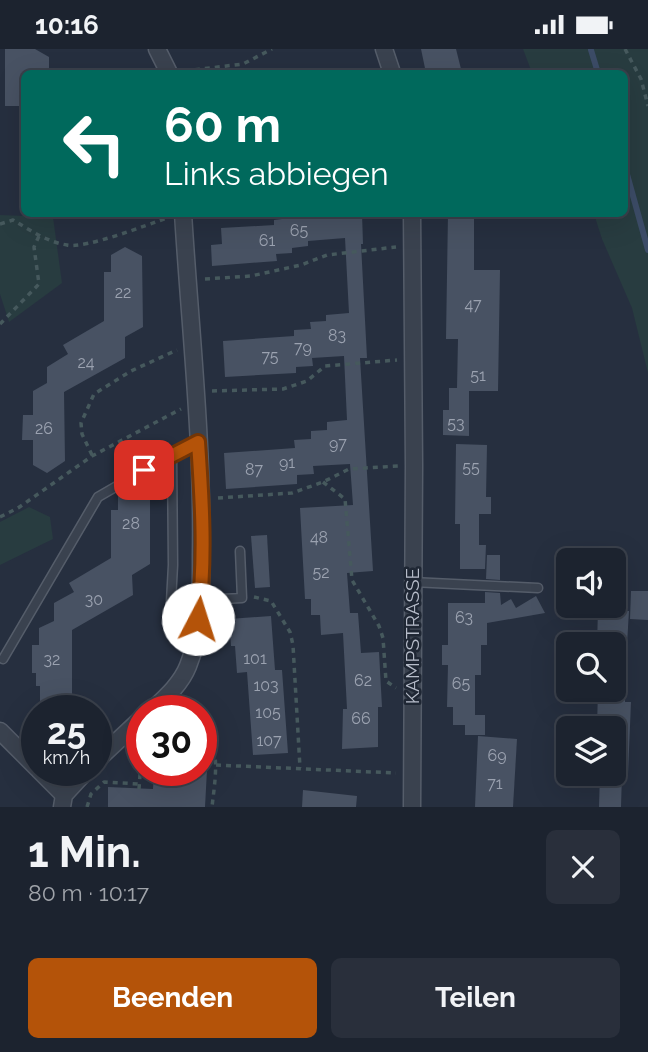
<!DOCTYPE html>
<html lang="de">
<meta charset="utf-8">
<style>
body{margin:0;font-family:Raleway,sans-serif;background:#292f3b;color:#f1f3f6;height:100vh;display:flex;flex-direction:column;font-size:26px;white-space:nowrap}
*{box-sizing:border-box;margin:0}
p{font-size:23px;color:#a0a4aa}
.icon{flex:none;width:38px;height:38px;fill:none;stroke:currentColor;stroke-width:2;stroke-linecap:round;stroke-linejoin:round}
.map{position:relative;height:758px;overflow:hidden}
.panel{display:flex;flex-direction:column;background:#1c232f;flex:1}
.panel>*{flex:none}
.banner{position:absolute;left:21px;top:21px;width:607px;height:147px;border-radius:10px;box-shadow:0 7px 28px #0002,0 0 0 2px #3a404b;background:#00695c;color:#fff;overflow:hidden}
.controls{position:absolute;left:556px;top:499px;display:grid;gap:14px}
.controls a{display:grid;place-items:center;width:70px;height:70px;border-radius:10px;background:#1c232f;box-shadow:0 7px 28px #0002,0 0 0 2px #3a404b;font-size:35px}
.speed{position:absolute;left:21px;top:646px;display:flex;gap:14px;font-size:35px;font-weight:700;text-align:center}
.speed>*{display:grid;place-content:center;width:91px;height:91px;border-radius:50%;background:#1c232f;box-shadow:0 7px 28px #0002,0 0 0 2px #3a404b;line-height:1}
.speed small{font-size:18px;font-weight:400}
.speed .limit{border:10px solid #d22;background:#fff;color:#111}
.pin{position:absolute;display:grid;place-items:center;width:60px;height:60px;color:#fff;margin:-30px;border-radius:14px;box-shadow:0 4px 10px #0006}
.me{position:absolute;width:77px;margin:-38px;rotate:5deg;stroke-linejoin:round;filter:drop-shadow(0 0 5px #0008)}
.turn{display:flex;align-items:center;gap:24px;height:147px;padding:0 28px;font-size:32px}
.turn .icon{width:91px;height:91px;stroke-width:2.5}
.turn b{display:block;font-size:49px;line-height:60px}
.round{display:grid;place-items:center;flex:none;width:74px;height:74px;border-radius:10px;background:#292f3b}
.overview{display:flex;align-items:center;justify-content:space-between;height:119px;padding:0 28px}
h1{font-size:42px;font-weight:700;line-height:52px}
.primary-button{display:flex;gap:14px;margin-top:auto;padding:14px 28px}
.primary-button a{flex:1;height:80px;border-radius:10px;background:#b45309;color:#fff;font-size:28px;font-weight:700;line-height:80px;text-align:center}
.primary-button a+a{background:#292f3b;color:#f1f3f6}
.status{display:flex;justify-content:space-between;align-items:center;height:49px;padding:0 35px;background:#1c232f;direction:ltr}
.status svg{height:19px;fill:currentColor}
.map>svg:first-child{display:block}
.green{fill:#283c40}
.lines{fill:none;stroke-linecap:round;stroke-linejoin:round}
.stream{stroke:#3c4c67;stroke-width:6}
.building{fill:#485263}
.lane-casing{stroke:#555d6a;stroke-width:11}
.street-casing{stroke:#555d6a;stroke-width:19}
.path{stroke:#46595d;stroke-width:3.5;stroke-dasharray:5 5;stroke-linecap:butt}
.lane{stroke:#3a424f;stroke-width:8}
.street{stroke:#3a424f;stroke-width:16}
.route-casing{stroke:#753606;stroke-width:18}
.route{stroke:#b45309;stroke-width:12}
.labels{text-anchor:middle;stroke-width:5;stroke-linejoin:round;paint-order:stroke}
.number-label{font-size:16px;fill:#9ba2b0}
.street-label{font-size:19px;fill:#b7bdca;stroke:#1f2734}
</style>
<div class="status"><b>10:16</b><svg viewBox="0 0 49 12"><path d="M0 12V9h3v3zM5 12V6h3v6zM10 12V3h3v9zM15 12V0h3v12zM26 1h20v11H26zM47 4h2v5h-2z"/></svg></div>
<div class="map">
<svg width="648" height="758" viewBox="0 0 648 758">
<rect width="100%" height="100%" fill="#262f3f"/>
<!-- green -->
<g class="green">
<path d="M 523,0 L 648,0 L 648,324 L 632,259 L 602,190 L 594,165 L 625,164 L 625,24 L 532,24 Z"/>
<path d="M 0,166 L 53,168 L 62,234 L 9,273 L 0,245 Z"/>
<path d="M 29,458 L 50,468 L 53,490 L 0,516 L 0,473 Z"/>
</g>
<g class="lines">
<!-- stream -->
<g class="stream">
<path d="M 591,1 L 598,24"/>
<path d="M 625,118 L 648,201"/>
</g>
</g>
<!-- building -->
<g class="building">
<path d="M 5,0 L 35,0 L 49,8 L 49,24 L 24,24 L 24,57 L 5,57 Z"/>
<path d="M 421,0 L 456,0 L 462,24 L 426,24 Z"/>
<path d="M 290,164 L 362,164 L 363,195 L 361,195 L 367,309 L 360,309 L 373,522 L 347,524 L 350,564 L 358,564 L 361,604 L 379,603 L 382,658 L 378,658 L 378,698 L 342,700 L 343,660 L 347,660 L 343,584 L 321,586 L 320,566 L 311,566 L 311,550 L 305,550 L 300,459 L 353,456 L 350,415 L 313,417 L 314,425 L 297,426 L 297,435 L 226,440 L 224,404 L 295,399 L 294,391 L 311,390 L 311,382 L 327,381 L 327,373 L 347,371 L 344,307 L 312,309 L 313,317 L 296,318 L 296,324 L 225,328 L 223,292 L 294,287 L 294,281 L 311,280 L 310,273 L 326,272 L 326,266 L 349,264 L 345,189 L 308,192 L 308,197 L 292,199 L 292,204 L 276,205 L 277,212 L 212,217 L 211,196 L 222,195 L 221,179 L 274,176 L 274,171 L 290,169 Z"/>
<path d="M 448,164 L 474,166 L 474,221 L 500,221 L 498,342 L 469,342 L 469,387 L 443,386 L 443,361 L 449,361 L 449,339 L 457,339 L 458,290 L 446,290 Z"/>
<path d="M 125,198 L 142,207 L 143,278 L 125,288 L 125,309 L 64,343 L 65,412 L 47,424 L 33,416 L 33,391 L 22,391 L 23,366 L 33,366 L 33,342 L 47,334 L 47,318 L 68,305 L 63,296 L 104,272 L 104,223 L 111,223 L 111,206 Z"/>
<path d="M 456,395 L 487,396 L 486,448 L 491,448 L 491,465 L 479,465 L 479,496 L 486,496 L 485,520 L 460,520 L 460,475 L 455,475 Z"/>
<path d="M 133,436 L 150,446 L 150,515 L 132,526 L 133,546 L 72,581 L 72,652 L 53,662 L 40,654 L 40,637 L 36,637 L 36,624 L 32,624 L 32,596 L 39,596 L 39,579 L 54,572 L 54,554 L 74,543 L 69,534 L 111,509 L 111,461 L 118,461 L 118,444 Z"/>
<path d="M 267,486 L 270,538 L 255,539 L 251,487 Z"/>
<path d="M 487,506 L 500,506 L 500,531 L 486,530 Z"/>
<path d="M 631,542 L 648,542 L 648,571 L 630,570 Z"/>
<path d="M 485,543 L 500,544 L 501,556 L 511,550 L 516,559 L 536,547 L 545,564 L 487,574 L 487,596 L 481,596 L 481,626 L 475,626 L 475,666 L 485,666 L 485,686 L 465,686 L 465,676 L 453,676 L 453,658 L 447,658 L 448,616 L 442,616 L 442,596 L 448,596 L 448,554 L 485,554 Z"/>
<path d="M 598,561 L 629,562 L 627,595 L 597,595 Z"/>
<path d="M 271,567 L 275,621 L 282,621 L 288,704 L 253,706 L 247,623 L 237,624 L 235,597 L 231,597 L 229,570 Z"/>
<path d="M 598,640 L 625,640 L 625,653 L 631,653 L 628,725 L 622,725 L 621,758 L 599,758 L 600,724 L 614,724 L 614,679 L 597,679 Z"/>
<path d="M 478,687 L 517,690 L 513,758 L 475,758 Z"/>
<path d="M 154,721 L 207,721 L 205,758 L 108,758 L 108,738 L 153,740 Z"/>
<path d="M 303,741 L 357,747 L 356,758 L 302,758 Z"/>
</g>
<g class="lines">
<!-- lane casing -->
<g class="lane-casing">
<g id="lane">
<path d="M 412,533 L 538,539"/>
<path d="M 201,551 L 242,549 L 240,502"/>
<path d="M 170,571 L 173,516 L 172,405"/>
<path d="M 3,610 L 98,448 L 167,408 L 198,393"/>
</g>
</g>
<!-- street casing -->
<g class="street-casing">
<g id="street">
<path d="M 157,0 L 169,24"/>
<path d="M 384,0 L 392,24"/>
<path d="M 412,164 L 414,417 L 412,758"/>
<path d="M 151,662 C 165,649 181,635 188,617 C 202,583 201,542 201,506 C 203,392 190,278 183,164"/>
<path d="M 0,682 L 37,719"/>
<path d="M 96,712 L 142,669"/>
<path d="M 39,721 L 64,746"/>
<path d="M 62,758 L 64,746 L 87,721"/>
</g>
</g>
<!-- path -->
<g class="path">
<path d="M 625,0 L 641,30 L 648,57"/>
<path d="M 185,22 L 243,15 L 272,0"/>
<path d="M 0,175 L 13,171 C 30,181 47,193 67,196 C 86,200 146,176 167,169"/>
<path d="M 205,230 L 251,227 L 301,216 L 327,206 L 396,198"/>
<path d="M 0,275 L 39,235 L 34,198 L 39,187"/>
<path d="M 212,342 L 283,340 L 307,332 L 325,317 L 397,311"/>
<path d="M 92,406 L 82,385 L 81,374 L 94,345 L 131,322 L 177,301"/>
<path d="M 323,433 L 345,450 L 352,531 L 379,577 L 383,589 L 386,632 L 396,639"/>
<path d="M 218,449 L 292,444 L 323,433 L 349,420 L 398,417"/>
<path d="M 0,468 L 18,459 L 92,407 L 181,360"/>
<path d="M 254,548 L 271,552 L 290,583 L 293,596 L 300,719"/>
<path d="M 201,674 C 222,697 215,730 212,758"/>
<path d="M 201,696 L 213,697"/>
<path d="M 216,716 L 396,724"/>
<path d="M 139,740 L 142,697"/>
<path d="M 87,758 L 91,745 L 104,733 L 139,735"/>
</g>
<!-- lane -->
<use href="#lane" class="lane"/>
<!-- street -->
<use href="#street" class="street"/>
</g>
<g class="lines">
<!-- route casing -->
<g class="route-casing">
<path id="route" d="M 144,421 L 198,393 C 202,451 206,512 198,570"/>
</g>
<!-- route -->
<use href="#route" class="route"/>
</g>
<g class="labels">
<!-- number labels -->
<g class="number-label">
<text x="299" y="187">65</text>
<text x="267" y="197">61</text>
<text x="123" y="249">22</text>
<text x="473" y="261">47</text>
<text x="337" y="292">83</text>
<text x="303" y="304">79</text>
<text x="270" y="313">75</text>
<text x="86" y="319">24</text>
<text x="478" y="332">51</text>
<text x="456" y="380">53</text>
<text x="44" y="385">26</text>
<text x="338" y="400">97</text>
<text x="287" y="419">91</text>
<text x="471" y="424">55</text>
<text x="254" y="426">87</text>
<text x="131" y="480">28</text>
<text x="319" y="494">48</text>
<text x="321" y="529">52</text>
<text x="94" y="556">30</text>
<text x="464" y="574">63</text>
<text x="255" y="615">101</text>
<text x="52" y="616">32</text>
<text x="363" y="637">62</text>
<text x="461" y="640">65</text>
<text x="266" y="642">103</text>
<text x="268" y="669">105</text>
<text x="361" y="675">66</text>
<text x="269" y="697">107</text>
<text x="497" y="712">69</text>
<text x="495" y="740">71</text>
</g>
<!-- street labels -->
<g class="street-label">
<text transform="translate(412 587) rotate(-90)" y="7">KAMPSTRASSE</text>
</g>
</g>
</svg>
<div class="controls">
<a><svg class="icon" aria-label="sound" viewBox="0 0 24 24"><path d="M4 9h4l5-4v14l-5-4H4zM17 9q2 3 0 6"/></svg></a>
<a><svg class="icon" aria-label="search" viewBox="0 0 24 24"><circle cx="10" cy="10" r="6"/><path d="M15 15l6 6"/></svg></a>
<a><svg class="icon" aria-label="layers" viewBox="0 0 24 24"><path d="M12 4l9 5-9 5-9-5zM3 14l9 5 9-5"/></svg></a>
</div>
<div class="speed"><div>25<small>km/h</small></div><div class="limit">30</div></div>
<div class="pin" style="left:144px;top:421px;background:#d93025"><svg class="icon" aria-label="arrive" viewBox="0 0 24 24"><path d="M6 21V4h12l-3 4 3 4H6"/></svg></div>
<svg class="me" style="left:198px;top:570px" viewBox="-20 -20 40 40"><circle r="19" fill="#fff"/><path d="M0-13L10 11 0 6-10 11z" fill="#b45309"/></svg>
<div class="banner">
<div class="turn"><svg class="icon" aria-label="left" viewBox="0 0 24 24"><path d="M17 20v-9H6M10 6l-5 5 5 5"/></svg><div><b>60 m</b>Links abbiegen</div></div>
</div>
</div>
<section class="panel">
<div class="overview"><div><h1>1 Min.</h1><p>80 m · 10:17</p></div><a class="round"><svg class="icon" aria-label="close" viewBox="0 0 24 24"><path d="M6 6l12 12M18 6L6 18"/></svg></a></div>
<div class="primary-button"><a>Beenden</a><a>Teilen</a></div>
</section>
